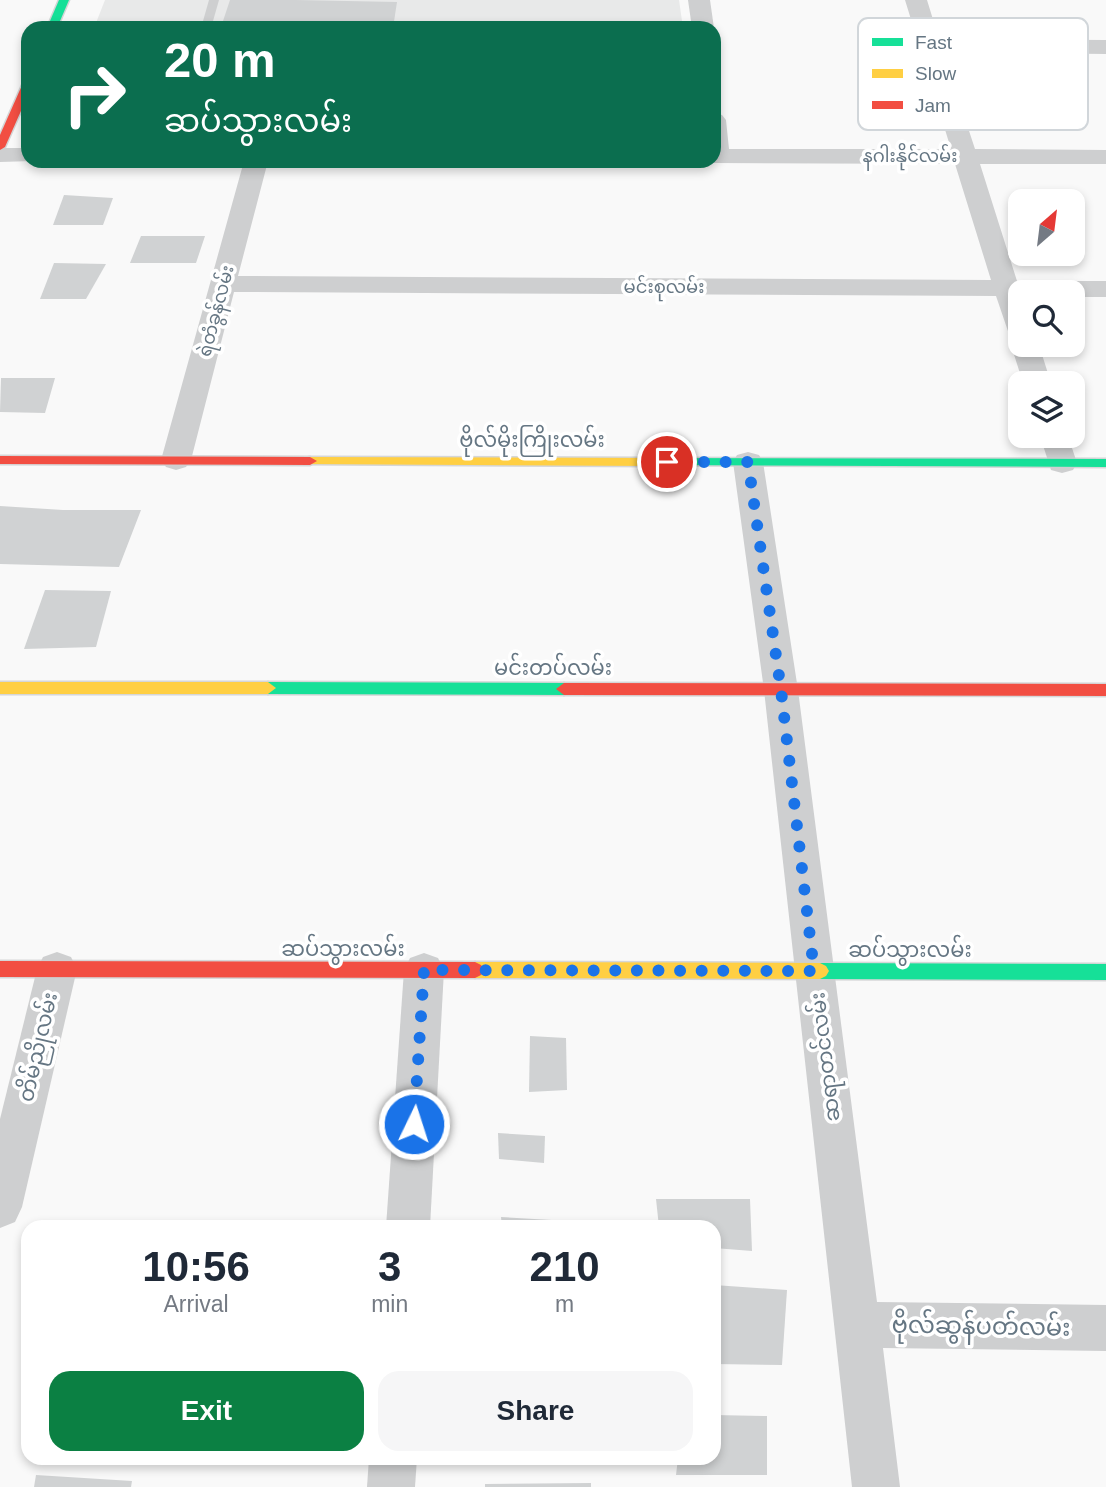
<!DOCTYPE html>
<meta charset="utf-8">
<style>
body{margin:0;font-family:Arial,"Noto Sans Myanmar",sans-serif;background:#f6f6f7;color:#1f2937;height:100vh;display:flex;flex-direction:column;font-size:26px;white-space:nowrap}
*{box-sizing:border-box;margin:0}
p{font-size:23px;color:#747a83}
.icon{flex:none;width:38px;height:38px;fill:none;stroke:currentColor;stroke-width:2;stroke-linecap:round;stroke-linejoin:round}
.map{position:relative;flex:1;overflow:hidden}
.sheet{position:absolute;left:21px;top:1220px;width:700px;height:245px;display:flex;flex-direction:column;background:#fff;border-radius:21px;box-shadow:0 4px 10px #0003}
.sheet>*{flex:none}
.guide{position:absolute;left:21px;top:21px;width:700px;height:147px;border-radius:21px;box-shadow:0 4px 10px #0003;background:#0b6e4f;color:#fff;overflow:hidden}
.needle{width:46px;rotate:28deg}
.controls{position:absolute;left:1008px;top:189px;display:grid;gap:14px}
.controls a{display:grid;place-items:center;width:77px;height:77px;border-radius:14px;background:#fff;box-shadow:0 4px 10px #0003;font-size:35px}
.pin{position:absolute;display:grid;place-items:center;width:60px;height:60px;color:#fff;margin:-30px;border:4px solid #fff;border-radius:50%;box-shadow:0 2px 7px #0007}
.me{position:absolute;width:77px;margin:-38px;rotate:4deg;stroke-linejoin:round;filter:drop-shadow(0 0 5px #0008)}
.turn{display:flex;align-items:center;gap:24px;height:147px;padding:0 28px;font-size:32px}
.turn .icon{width:91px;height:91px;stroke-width:2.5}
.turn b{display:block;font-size:49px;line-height:60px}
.eta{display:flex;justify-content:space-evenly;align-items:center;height:119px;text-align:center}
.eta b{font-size:42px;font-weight:800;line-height:49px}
.cta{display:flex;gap:14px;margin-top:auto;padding:14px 28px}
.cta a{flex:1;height:80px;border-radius:21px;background:#0b8043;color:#fff;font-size:28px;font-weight:800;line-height:80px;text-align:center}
.cta a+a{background:#f6f6f7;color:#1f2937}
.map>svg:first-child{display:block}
.built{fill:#e8e9e9}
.building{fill:#d0d2d3}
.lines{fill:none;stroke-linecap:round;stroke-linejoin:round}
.fast-casing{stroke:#d5d6d7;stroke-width:3}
.slow-casing{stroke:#d5d6d7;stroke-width:3}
.jam-casing{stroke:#d5d6d7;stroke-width:3}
.lane{fill:#cecfd0;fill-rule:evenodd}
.street{fill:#cecfd0;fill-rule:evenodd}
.fast{fill:#16e098;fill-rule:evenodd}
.slow{fill:#ffcf43;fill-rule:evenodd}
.jam{fill:#f24e42;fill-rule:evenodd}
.route{stroke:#1a73e8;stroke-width:12;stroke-dasharray:0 21.6}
.labels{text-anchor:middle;stroke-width:7;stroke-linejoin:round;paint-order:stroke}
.far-street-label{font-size:18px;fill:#657683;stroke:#fff}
.street-label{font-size:21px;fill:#657683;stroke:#fff}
.near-street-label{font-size:24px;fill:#657683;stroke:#fff}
.key{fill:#fff;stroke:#d1d6da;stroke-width:2}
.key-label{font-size:19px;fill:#657683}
</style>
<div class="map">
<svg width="1106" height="1487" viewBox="0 0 1106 1487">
<rect width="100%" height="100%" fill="#f9f9f9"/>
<!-- built -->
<path class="built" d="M 105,0 L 679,0 L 683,28 L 94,28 Z"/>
<!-- building -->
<g class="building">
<path d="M 230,0 L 296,0 L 397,2 L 393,28 L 221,27 Z"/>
<path d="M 64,195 L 113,198 L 103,225 L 53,225 Z"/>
<path d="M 141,236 L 205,236 L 196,263 L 130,263 Z"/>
<path d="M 54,263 L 106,264 L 86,299 L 40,299 Z"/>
<path d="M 1,378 L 55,378 L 45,413 L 0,412 Z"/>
<path d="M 0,506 L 63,510 L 141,510 L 119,567 L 38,565 L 0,564 Z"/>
<path d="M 45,590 L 111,591 L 96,647 L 24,649 Z"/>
<path d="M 530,1036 L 566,1038 L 567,1090 L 529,1092 Z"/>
<path d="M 498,1133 L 545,1136 L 544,1163 L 499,1159 Z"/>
<path d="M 656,1199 L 750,1199 L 752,1251 L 714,1248 L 714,1227 L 659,1227 Z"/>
<path d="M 501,1217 L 587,1222 L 587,1227 L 502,1227 Z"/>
<path d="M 714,1285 L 787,1290 L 782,1365 L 714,1364 Z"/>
<path d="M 714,1415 L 767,1416 L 767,1475 L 676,1475 L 678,1458 L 714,1458 Z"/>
<path d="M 36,1475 L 132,1481 L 131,1487 L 34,1487 Z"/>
<path d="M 591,1483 L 591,1487 L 485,1487 L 485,1484 Z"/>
</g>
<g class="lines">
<!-- fast casing -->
<g class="fast-casing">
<g id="fast">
<path d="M 59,0 L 69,0 L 57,28 L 47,28 Z"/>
<path d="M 657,458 L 1106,459 L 1106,467 L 652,465 L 650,462 Z"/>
<path d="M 268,682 L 564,683 L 572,689 L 564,695 L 268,694 L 260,688 Z"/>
<path d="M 820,963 L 1106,964 L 1106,980 L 820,979 L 814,976 L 811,971 L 814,966 Z"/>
</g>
</g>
<!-- slow casing -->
<g class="slow-casing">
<g id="slow">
<path d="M 310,457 L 657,458 L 664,462 L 657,466 L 305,464 L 305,458 Z"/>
<path d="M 0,682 L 268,682 L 276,688 L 268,694 L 0,694 Z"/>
<path d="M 475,962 L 820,963 L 826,966 L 829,971 L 826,976 L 820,979 L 475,978 L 469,975 L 466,970 L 469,965 Z"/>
</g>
</g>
<!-- jam casing -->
<g class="jam-casing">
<g id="jam">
<path d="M 28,80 L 28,95 L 5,147 L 0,150 L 0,135 L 23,83 Z"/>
<path d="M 0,456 L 310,457 L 317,461 L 310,465 L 0,464 Z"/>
<path d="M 564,683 L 1106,684 L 1106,696 L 564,695 L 556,689 Z"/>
<path d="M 0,961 L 475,962 L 481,965 L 484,970 L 481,975 L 475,978 L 0,977 Z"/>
</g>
</g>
<!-- lane -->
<path class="lane" d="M 209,0 L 219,0 L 211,28 L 201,28 Z"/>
<!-- street -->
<g class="street">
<path d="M 688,0 L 710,0 L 714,28 L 692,28 Z"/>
<path d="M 905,0 L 927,0 L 939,39 L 1106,40 L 1106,54 L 943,52 L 975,149 L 1106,150 L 1106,164 L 980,164 L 1017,281 L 1106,281 L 1106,297 L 1073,297 L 1073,292 L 1020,292 L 1020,345 L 1039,345 L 1051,383 L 1023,383 L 1011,345 L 1018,339 L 1010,337 L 996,296 L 234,292 L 191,460 L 186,467 L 176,470 L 166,467 L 161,460 L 244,161 L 268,161 L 238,276 L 991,280 L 955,164 L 714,163 L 705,161 L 714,161 L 714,113 L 722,115 L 726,120 L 729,149 L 951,149 Z"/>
<path d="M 0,148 L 28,148 L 28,161 L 33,161 L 0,162 Z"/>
<path d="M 1040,436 L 1068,436 L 1077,463 L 1073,470 L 1062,473 L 1051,470 Z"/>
<path d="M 748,452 L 759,455 L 763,462 L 798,690 L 877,1302 L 1106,1305 L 1106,1351 L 883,1348 L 900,1487 L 852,1487 L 764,690 L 733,462 L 737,455 Z"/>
<path d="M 57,952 L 71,957 L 77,969 L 22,1207 L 15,1222 L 0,1228 L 0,1119 L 37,969 L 43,957 Z"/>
<path d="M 424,953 L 438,958 L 444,970 L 430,1227 L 386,1227 L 404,970 L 410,958 Z"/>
<path d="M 369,1458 L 417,1458 L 415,1487 L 367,1487 Z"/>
</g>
<!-- fast -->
<use href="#fast" class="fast"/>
<!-- slow -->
<use href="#slow" class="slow"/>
<!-- jam -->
<use href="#jam" class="jam"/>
</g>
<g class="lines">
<!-- route -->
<path class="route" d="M 414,1124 L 424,970 L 814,971 L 781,690 L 748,462 L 667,462"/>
</g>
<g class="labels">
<!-- far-street labels -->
<g class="far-street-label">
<text x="910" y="162">နဂါးနိုင်လမ်း</text>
<text x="664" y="293">မင်းစုလမ်း</text>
<text transform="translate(216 311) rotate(-75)" y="6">ရဲတံခွန်လမ်း</text>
</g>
<!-- street labels -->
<g class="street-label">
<text x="532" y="447">ဗိုလ်မိုးကြိုးလမ်း</text>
<text x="553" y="675">မင်းတပ်လမ်း</text>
<text x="343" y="956">ဆပ်သွားလမ်း</text>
<text x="910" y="957">ဆပ်သွားလမ်း</text>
<text transform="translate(38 1047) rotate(-77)" y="7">တိမ်ညိုလမ်း</text>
<text transform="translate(825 1057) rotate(-97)" y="7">ဆရာတင်လမ်း</text>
</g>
<!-- near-street labels -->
<g class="near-street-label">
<text transform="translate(981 1326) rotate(1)" y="8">ဗိုလ်ဆွန်ပတ်လမ်း</text>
</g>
</g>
<!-- legend -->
<rect x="858" y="18" width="230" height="112" rx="10" class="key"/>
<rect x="872" y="38" width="31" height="8" fill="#16e098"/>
<rect x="872" y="69" width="31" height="9" fill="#ffcf43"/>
<rect x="872" y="101" width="31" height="8" fill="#f24e42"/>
<g class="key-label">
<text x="915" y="49">Fast</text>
<text x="915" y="80">Slow</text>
<text x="915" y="112">Jam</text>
</g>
</svg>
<div class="controls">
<a><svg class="needle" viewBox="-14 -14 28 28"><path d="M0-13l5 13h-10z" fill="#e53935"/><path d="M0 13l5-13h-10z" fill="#747a83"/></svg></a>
<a><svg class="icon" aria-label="search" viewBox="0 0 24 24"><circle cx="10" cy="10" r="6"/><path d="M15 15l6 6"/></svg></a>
<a><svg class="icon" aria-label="layers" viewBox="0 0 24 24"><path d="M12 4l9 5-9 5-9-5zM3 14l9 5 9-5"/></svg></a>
</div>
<div class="pin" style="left:667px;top:462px;background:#d93025"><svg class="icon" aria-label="arrive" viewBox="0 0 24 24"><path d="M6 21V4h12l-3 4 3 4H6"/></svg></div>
<svg class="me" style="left:414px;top:1124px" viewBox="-20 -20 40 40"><circle r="17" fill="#1a73e8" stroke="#fff" stroke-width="3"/><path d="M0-11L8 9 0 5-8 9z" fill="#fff"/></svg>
<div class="guide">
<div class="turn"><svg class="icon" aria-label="right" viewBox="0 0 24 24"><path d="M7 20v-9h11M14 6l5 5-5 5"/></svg><div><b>20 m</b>ဆပ်သွားလမ်း</div></div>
</div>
<section class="sheet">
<div class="eta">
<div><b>10:56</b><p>Arrival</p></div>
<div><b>3</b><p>min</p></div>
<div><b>210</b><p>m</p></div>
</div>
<div class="cta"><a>Exit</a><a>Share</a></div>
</section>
</div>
